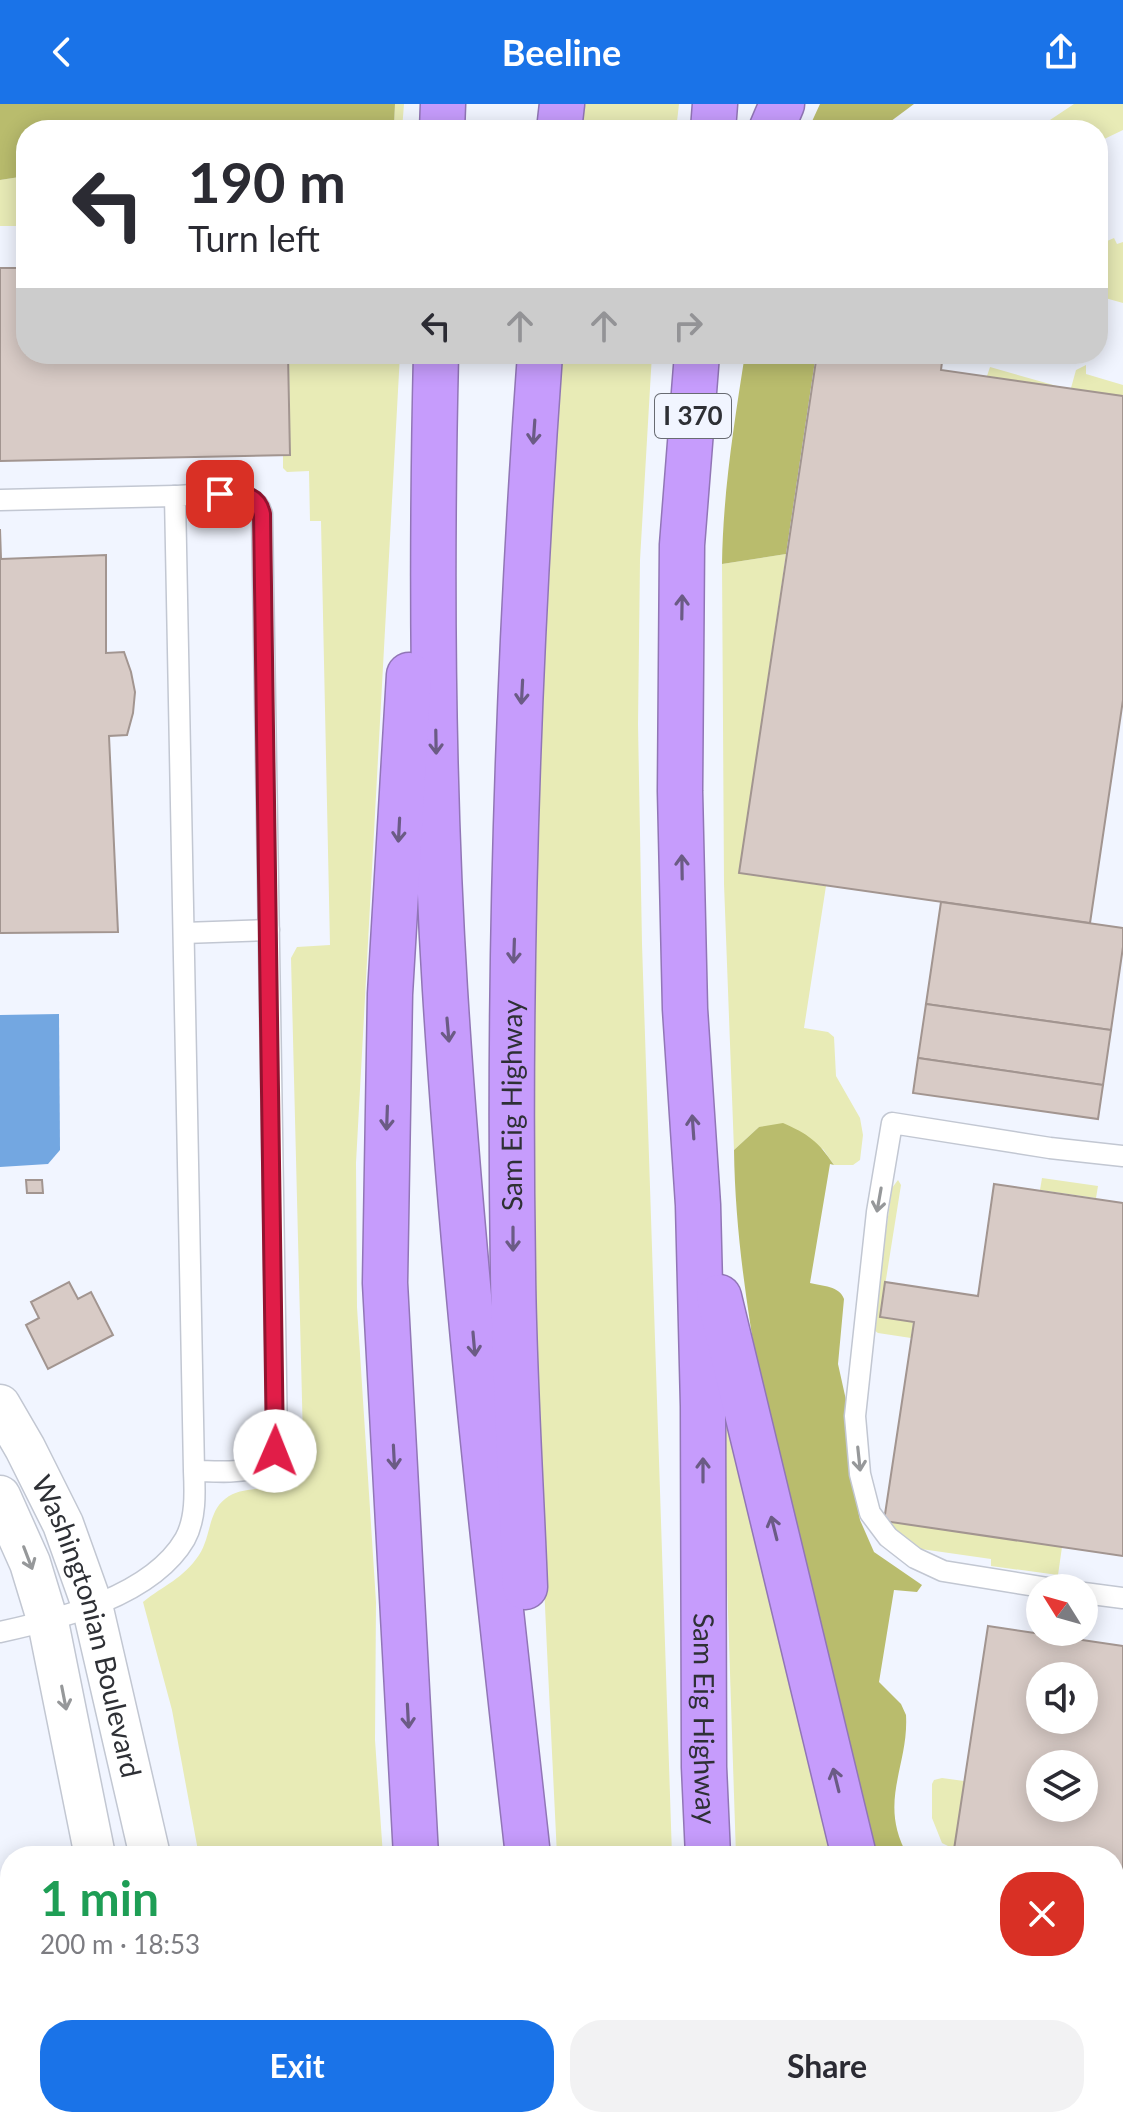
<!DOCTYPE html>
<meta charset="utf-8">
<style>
body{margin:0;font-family:Lato,sans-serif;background:#f2f2f3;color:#2b2b33;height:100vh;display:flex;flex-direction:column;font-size:30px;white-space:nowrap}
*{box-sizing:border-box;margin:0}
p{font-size:26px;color:#7c7c81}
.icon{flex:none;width:44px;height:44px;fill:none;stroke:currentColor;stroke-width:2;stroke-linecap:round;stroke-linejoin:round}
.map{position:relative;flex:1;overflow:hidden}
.drawer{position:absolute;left:0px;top:1742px;width:1124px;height:282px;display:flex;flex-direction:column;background:#fff;border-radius:32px 32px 0 0;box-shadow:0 4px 20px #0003}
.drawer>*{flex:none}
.top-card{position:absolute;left:16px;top:16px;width:1092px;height:244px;border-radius:32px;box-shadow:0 4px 20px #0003;background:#fff;color:#2b2b33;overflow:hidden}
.needle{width:52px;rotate:307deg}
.tools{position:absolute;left:1026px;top:1470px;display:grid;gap:16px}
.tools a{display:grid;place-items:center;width:72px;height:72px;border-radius:50%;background:#fff;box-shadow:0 4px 20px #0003;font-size:40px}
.pin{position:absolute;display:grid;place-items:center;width:68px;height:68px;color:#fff;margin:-34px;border-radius:16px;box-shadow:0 4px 12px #0006}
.me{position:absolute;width:88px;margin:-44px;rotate:1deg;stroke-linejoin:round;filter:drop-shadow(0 0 6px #0008)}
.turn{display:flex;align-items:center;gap:28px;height:168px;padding:0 40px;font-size:36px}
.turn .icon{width:104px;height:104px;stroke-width:2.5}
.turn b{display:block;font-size:56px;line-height:68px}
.lanes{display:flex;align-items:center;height:76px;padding:0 40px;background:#0003;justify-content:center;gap:40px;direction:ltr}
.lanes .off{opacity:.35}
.round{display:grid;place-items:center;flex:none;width:84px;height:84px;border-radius:32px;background:#f2f2f3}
.headline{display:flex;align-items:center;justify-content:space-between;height:136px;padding:0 40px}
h1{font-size:48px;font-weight:700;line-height:60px;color:#1e9e55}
.button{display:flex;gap:16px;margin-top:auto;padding:16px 40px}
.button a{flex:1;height:92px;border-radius:32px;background:#1a73e8;color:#fff;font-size:32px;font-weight:700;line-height:92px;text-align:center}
.button a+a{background:#f2f2f3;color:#2b2b33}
header{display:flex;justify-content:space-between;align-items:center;height:104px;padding:0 40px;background:#1a73e8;color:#fff;font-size:36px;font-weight:700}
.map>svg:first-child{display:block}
.green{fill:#e8ebb6}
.forest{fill:#b9bc6d}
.water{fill:#73a7e1}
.building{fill:#d8cbc6;stroke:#a29590;stroke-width:2;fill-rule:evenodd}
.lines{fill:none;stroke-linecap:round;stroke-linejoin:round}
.lane-casing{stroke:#c2c7d2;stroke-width:23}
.street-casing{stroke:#c2c7d2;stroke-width:43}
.highway-casing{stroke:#9176b6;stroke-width:47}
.lane{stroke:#fff;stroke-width:20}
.street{stroke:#fff;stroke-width:40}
.highway{stroke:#c69cfc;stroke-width:44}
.oneway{stroke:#6b5b85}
.oneway2{stroke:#96989a}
.route-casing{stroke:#92132f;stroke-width:20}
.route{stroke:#e11d48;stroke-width:14}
.labels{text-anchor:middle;stroke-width:6;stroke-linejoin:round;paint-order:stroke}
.shield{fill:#f1f5ff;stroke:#686b72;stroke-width:2}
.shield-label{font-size:26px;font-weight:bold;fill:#2e3035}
.street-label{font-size:28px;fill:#2e3035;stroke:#f1f5ff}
</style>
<header><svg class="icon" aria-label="back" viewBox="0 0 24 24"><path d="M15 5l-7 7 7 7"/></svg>Beeline<svg class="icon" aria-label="share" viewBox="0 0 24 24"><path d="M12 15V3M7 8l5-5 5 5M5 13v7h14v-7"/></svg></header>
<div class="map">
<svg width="1123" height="2023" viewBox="0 0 1123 2023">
<rect width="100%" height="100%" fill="#f1f5ff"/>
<!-- green -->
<g class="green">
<path d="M 395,0 L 404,0 L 402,26 L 366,26 L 394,22 Z"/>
<path d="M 583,0 L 679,0 L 676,26 L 581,26 Z"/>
<path d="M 1074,0 L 1123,0 L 1123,26 L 1098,38 L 1098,26 L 1035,26 Z"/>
<path d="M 26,72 L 26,122 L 0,122 L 0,76 Z"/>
<path d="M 1114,134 L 1117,140 L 1123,138 L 1123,199 L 1098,192 L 1098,141 Z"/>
<path d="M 289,250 L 400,250 L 356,1059 L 357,1203 L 376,1498 L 375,1636 L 383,1752 L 199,1752 L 172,1606 L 143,1498 C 164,1481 183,1475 199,1451 C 211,1433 208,1408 225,1395 C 236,1386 247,1387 260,1384 C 285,1380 298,1359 303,1336 L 291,854 L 297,843 L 330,841 L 321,417 L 310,417 L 309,367 L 287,368 L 283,364 L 283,351 L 290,351 Z"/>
<path d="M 562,250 L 652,250 L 640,456 L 638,620 L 642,840 L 672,1752 L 557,1752 C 545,1498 530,1244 532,990 C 533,743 545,496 562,250 Z"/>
<path d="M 1086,261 L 1086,270 L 1123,281 L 1123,292 L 1071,284 L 1076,266 Z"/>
<path d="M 990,263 L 1064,284 L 987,272 Z"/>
<path d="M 786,450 L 739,769 L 826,782 L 804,924 L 828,928 L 834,933 L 836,972 L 860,1014 L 863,1031 L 860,1056 L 853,1061 L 834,1061 L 823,1045 L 759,1023 L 734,1046 L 724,780 L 722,460 Z"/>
<path d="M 1042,1074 L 1098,1082 L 1096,1094 L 1040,1086 Z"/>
<path d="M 898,1076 L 901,1081 L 880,1213 L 913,1218 L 911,1234 L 878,1229 L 874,1226 L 873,1221 L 892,1084 Z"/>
<path d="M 721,1293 L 835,1752 L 736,1752 Z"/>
<path d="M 885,1417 L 1062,1443 L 1058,1471 L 991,1462 L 991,1455 L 907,1443 Z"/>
<path d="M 942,1674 L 964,1677 L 954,1745 L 942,1739 L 932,1714 L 932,1680 L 934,1676 Z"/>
<path d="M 1123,2001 L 1123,2023 L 968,2023 L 981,2014 L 1114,2014 L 1114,2002 Z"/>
<path d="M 283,2014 L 402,2014 L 401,2023 L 288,2023 Z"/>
<rect x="569" y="2014" width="111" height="9"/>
<path d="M 745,2014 L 878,2014 L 877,2023 L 746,2023 Z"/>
</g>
<!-- forest -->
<g class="forest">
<path d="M 0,0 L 395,0 L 394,22 L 366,26 L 26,26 L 26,72 L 0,76 Z"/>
<path d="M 820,0 L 914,0 L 879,26 L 808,26 Z"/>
<path d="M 745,250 L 816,250 L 786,450 L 722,460 C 723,389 734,320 745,250 Z"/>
<path d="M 783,1019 C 808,1030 818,1037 834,1061 L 830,1060 L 810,1179 C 822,1182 840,1182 844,1195 L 838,1260 L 848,1305 L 853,1381 L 860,1416 L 874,1448 L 922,1481 L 917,1488 L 894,1486 L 879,1578 L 901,1600 L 906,1611 C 909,1663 877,1698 908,1752 L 877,1752 L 759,1273 C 746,1198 735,1123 734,1046 L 759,1023 Z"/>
<path d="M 912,2014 L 981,2014 L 968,2023 L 912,2023 Z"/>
</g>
<!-- water -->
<path class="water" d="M 59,910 L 60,1046 L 48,1060 L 0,1063 L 0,911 Z"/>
<!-- building -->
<g class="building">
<path d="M 0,164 L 26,164 L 26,250 L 288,250 L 290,351 L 0,357 Z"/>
<path d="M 817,250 L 943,250 L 941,266 L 1123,292 L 1123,596 L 1090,819 L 739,769 Z"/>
<path d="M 0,425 L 1,455 L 106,451 L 106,549 L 124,548 L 131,568 L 135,588 L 133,609 L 127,631 L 109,632 L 118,828 L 0,829 Z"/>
<path d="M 941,798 L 1123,824 L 1123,843 L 1111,926 L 926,900 Z"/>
<path d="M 926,900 L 1111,926 L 1103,981 L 918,954 Z"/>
<path d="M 918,954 L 1103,981 L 1098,1015 L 913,989 Z"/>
<path d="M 26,1076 L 42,1076 L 43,1089 L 27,1089 Z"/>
<path d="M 994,1080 L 1123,1099 L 1123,1452 L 884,1417 L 914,1218 L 880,1213 L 885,1178 L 978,1192 Z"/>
<path d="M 69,1178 L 78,1195 L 91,1188 L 113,1231 L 48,1265 L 26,1221 L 39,1214 L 31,1198 Z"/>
<path d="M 988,1522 L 1123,1542 L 1123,1894 L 1114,1892 L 1114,1752 L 953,1752 ZM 1040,1572 L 1084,1572 L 1084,1616 L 1040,1616 ZM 1040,1660 L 1084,1660 L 1084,1704 L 1040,1704 Z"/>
<path d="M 0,1965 L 10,1973 L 10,2014 L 48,2014 L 41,2023 L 0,2023 Z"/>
</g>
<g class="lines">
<!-- lane casing -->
<g class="lane-casing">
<g id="lane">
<path d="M 0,396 L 175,392"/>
<path d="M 184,829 L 269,826"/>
<path d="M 1048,1484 L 943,1467 L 915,1454 L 888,1433 L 870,1409 L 860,1370 L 855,1312 L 877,1108 L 892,1019 L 1050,1044 L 1123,1052"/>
<path d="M 1084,1489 L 1123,1494"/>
<path d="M 0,1528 C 60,1515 152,1492 185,1435 C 196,1415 195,1389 194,1367 L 175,392 C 200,391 255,380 262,410 L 277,1337 C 271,1375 223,1367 194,1367"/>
<path d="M 0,1830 C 8,1846 9,1860 0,1876"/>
</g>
</g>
<!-- street casing -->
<g class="street-casing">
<g id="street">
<path id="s1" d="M 0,1301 L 25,1344 L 63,1420 L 92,1501 L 150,1752"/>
<path d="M 0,1392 L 30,1459 L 48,1518 L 95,1752"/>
<path d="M 167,2014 L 172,2023"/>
<path d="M 227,2014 L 232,2023"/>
</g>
</g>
<!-- highway casing -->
<g class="highway-casing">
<g id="highway">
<path d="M 442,26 L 443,0"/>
<path d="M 559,26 L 562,0"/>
<path d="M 713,26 L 715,0"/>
<path d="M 771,26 L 782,0"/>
<path d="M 436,250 C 431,462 432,674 445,886 C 463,1175 496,1464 528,1752"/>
<path id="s2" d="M 697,250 L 682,441 L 680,687 L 685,905 L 698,1101 L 703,1302 L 704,1663 L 708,1752"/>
<path d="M 409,571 L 390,890 L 385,1179 L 416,1752"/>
<path d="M 719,1193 L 854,1752"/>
<path id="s3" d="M 525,1483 C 521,1378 514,1272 513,1167 C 508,861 518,555 540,250"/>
<path d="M 548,2014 L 549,2023"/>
<path d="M 721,2014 L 721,2023"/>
<path d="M 896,2014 L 896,2023"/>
<path d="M 415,2023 L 418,2014"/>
</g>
</g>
<!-- lane -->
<use href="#lane" class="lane"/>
<!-- street -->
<use href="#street" class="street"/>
<!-- highway -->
<use href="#highway" class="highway"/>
</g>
<!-- one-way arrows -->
<defs><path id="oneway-shaft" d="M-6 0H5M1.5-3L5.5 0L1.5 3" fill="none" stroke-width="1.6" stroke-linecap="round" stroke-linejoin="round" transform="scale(2)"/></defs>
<g class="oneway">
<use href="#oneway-shaft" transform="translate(534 328) rotate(94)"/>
<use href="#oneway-shaft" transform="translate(682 503) rotate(-89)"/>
<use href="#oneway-shaft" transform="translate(522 588) rotate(93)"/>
<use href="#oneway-shaft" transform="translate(436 638) rotate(89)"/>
<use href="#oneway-shaft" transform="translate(399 726) rotate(93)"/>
<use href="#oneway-shaft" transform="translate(682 763) rotate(-91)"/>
<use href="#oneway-shaft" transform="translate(514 847) rotate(92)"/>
<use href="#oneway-shaft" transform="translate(448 926) rotate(85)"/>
<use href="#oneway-shaft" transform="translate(387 1014) rotate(92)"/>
<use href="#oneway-shaft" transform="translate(693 1023) rotate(-94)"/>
<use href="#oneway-shaft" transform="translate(513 1135) rotate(90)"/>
<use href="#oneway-shaft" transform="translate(474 1240) rotate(85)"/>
<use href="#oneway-shaft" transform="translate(394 1353) rotate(87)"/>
<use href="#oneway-shaft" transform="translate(703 1366) rotate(-90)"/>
<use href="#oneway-shaft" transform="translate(774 1424) rotate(-104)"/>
<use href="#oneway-shaft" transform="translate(408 1612) rotate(87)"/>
<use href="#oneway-shaft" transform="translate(836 1676) rotate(-104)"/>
</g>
<g class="oneway2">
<use href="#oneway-shaft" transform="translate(879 1096) rotate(100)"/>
<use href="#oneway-shaft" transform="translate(859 1355) rotate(84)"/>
<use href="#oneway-shaft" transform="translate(28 1454) rotate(69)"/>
<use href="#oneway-shaft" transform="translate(64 1594) rotate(79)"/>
</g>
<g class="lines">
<!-- route casing -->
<g class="route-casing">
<path id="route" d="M 220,390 C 239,390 257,388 262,410 L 275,1347"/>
</g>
<!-- route -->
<use href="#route" class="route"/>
</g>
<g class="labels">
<!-- shield labels -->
<rect class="shield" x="655" y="290" width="76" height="44" rx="6"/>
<g class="shield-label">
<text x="693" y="321">I 370</text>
</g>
<!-- street labels -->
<g class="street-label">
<text dy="10" stroke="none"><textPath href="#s3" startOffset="482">Sam Eig Highway</textPath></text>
<text dy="10" stroke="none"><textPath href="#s1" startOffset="240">Washingtonian Boulevard</textPath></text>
<text dy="10" stroke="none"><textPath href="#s2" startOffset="1366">Sam Eig Highway</textPath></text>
</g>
</g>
</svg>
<div class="tools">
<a><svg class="needle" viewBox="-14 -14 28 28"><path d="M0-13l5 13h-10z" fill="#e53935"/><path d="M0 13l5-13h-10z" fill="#7c7c81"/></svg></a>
<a><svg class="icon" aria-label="sound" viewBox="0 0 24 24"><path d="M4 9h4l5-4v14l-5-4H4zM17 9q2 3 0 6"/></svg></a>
<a><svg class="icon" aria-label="layers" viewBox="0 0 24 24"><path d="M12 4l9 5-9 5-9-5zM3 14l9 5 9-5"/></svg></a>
</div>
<div class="pin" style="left:220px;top:390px;background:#d93025"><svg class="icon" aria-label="arrive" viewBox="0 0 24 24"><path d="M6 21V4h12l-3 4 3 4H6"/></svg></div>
<svg class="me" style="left:275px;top:1347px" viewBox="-20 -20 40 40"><circle r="19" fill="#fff"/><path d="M0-13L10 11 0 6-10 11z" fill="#e11d48"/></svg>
<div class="top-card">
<div class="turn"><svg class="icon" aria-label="left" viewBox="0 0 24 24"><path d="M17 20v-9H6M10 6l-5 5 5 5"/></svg><div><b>190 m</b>Turn left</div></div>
<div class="lanes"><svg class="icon" aria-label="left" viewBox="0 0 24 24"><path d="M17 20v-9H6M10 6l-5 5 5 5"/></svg><svg class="icon off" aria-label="ahead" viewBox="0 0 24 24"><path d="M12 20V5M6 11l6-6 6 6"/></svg><svg class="icon off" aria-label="ahead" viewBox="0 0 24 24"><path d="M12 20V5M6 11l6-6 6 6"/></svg><svg class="icon off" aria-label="right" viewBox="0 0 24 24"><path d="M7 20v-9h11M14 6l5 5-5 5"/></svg></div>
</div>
<section class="drawer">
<div class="headline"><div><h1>1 min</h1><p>200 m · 18:53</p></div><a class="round" style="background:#d93025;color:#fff"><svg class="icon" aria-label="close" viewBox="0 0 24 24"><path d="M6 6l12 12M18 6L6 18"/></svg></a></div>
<div class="button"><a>Exit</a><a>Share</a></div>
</section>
</div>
